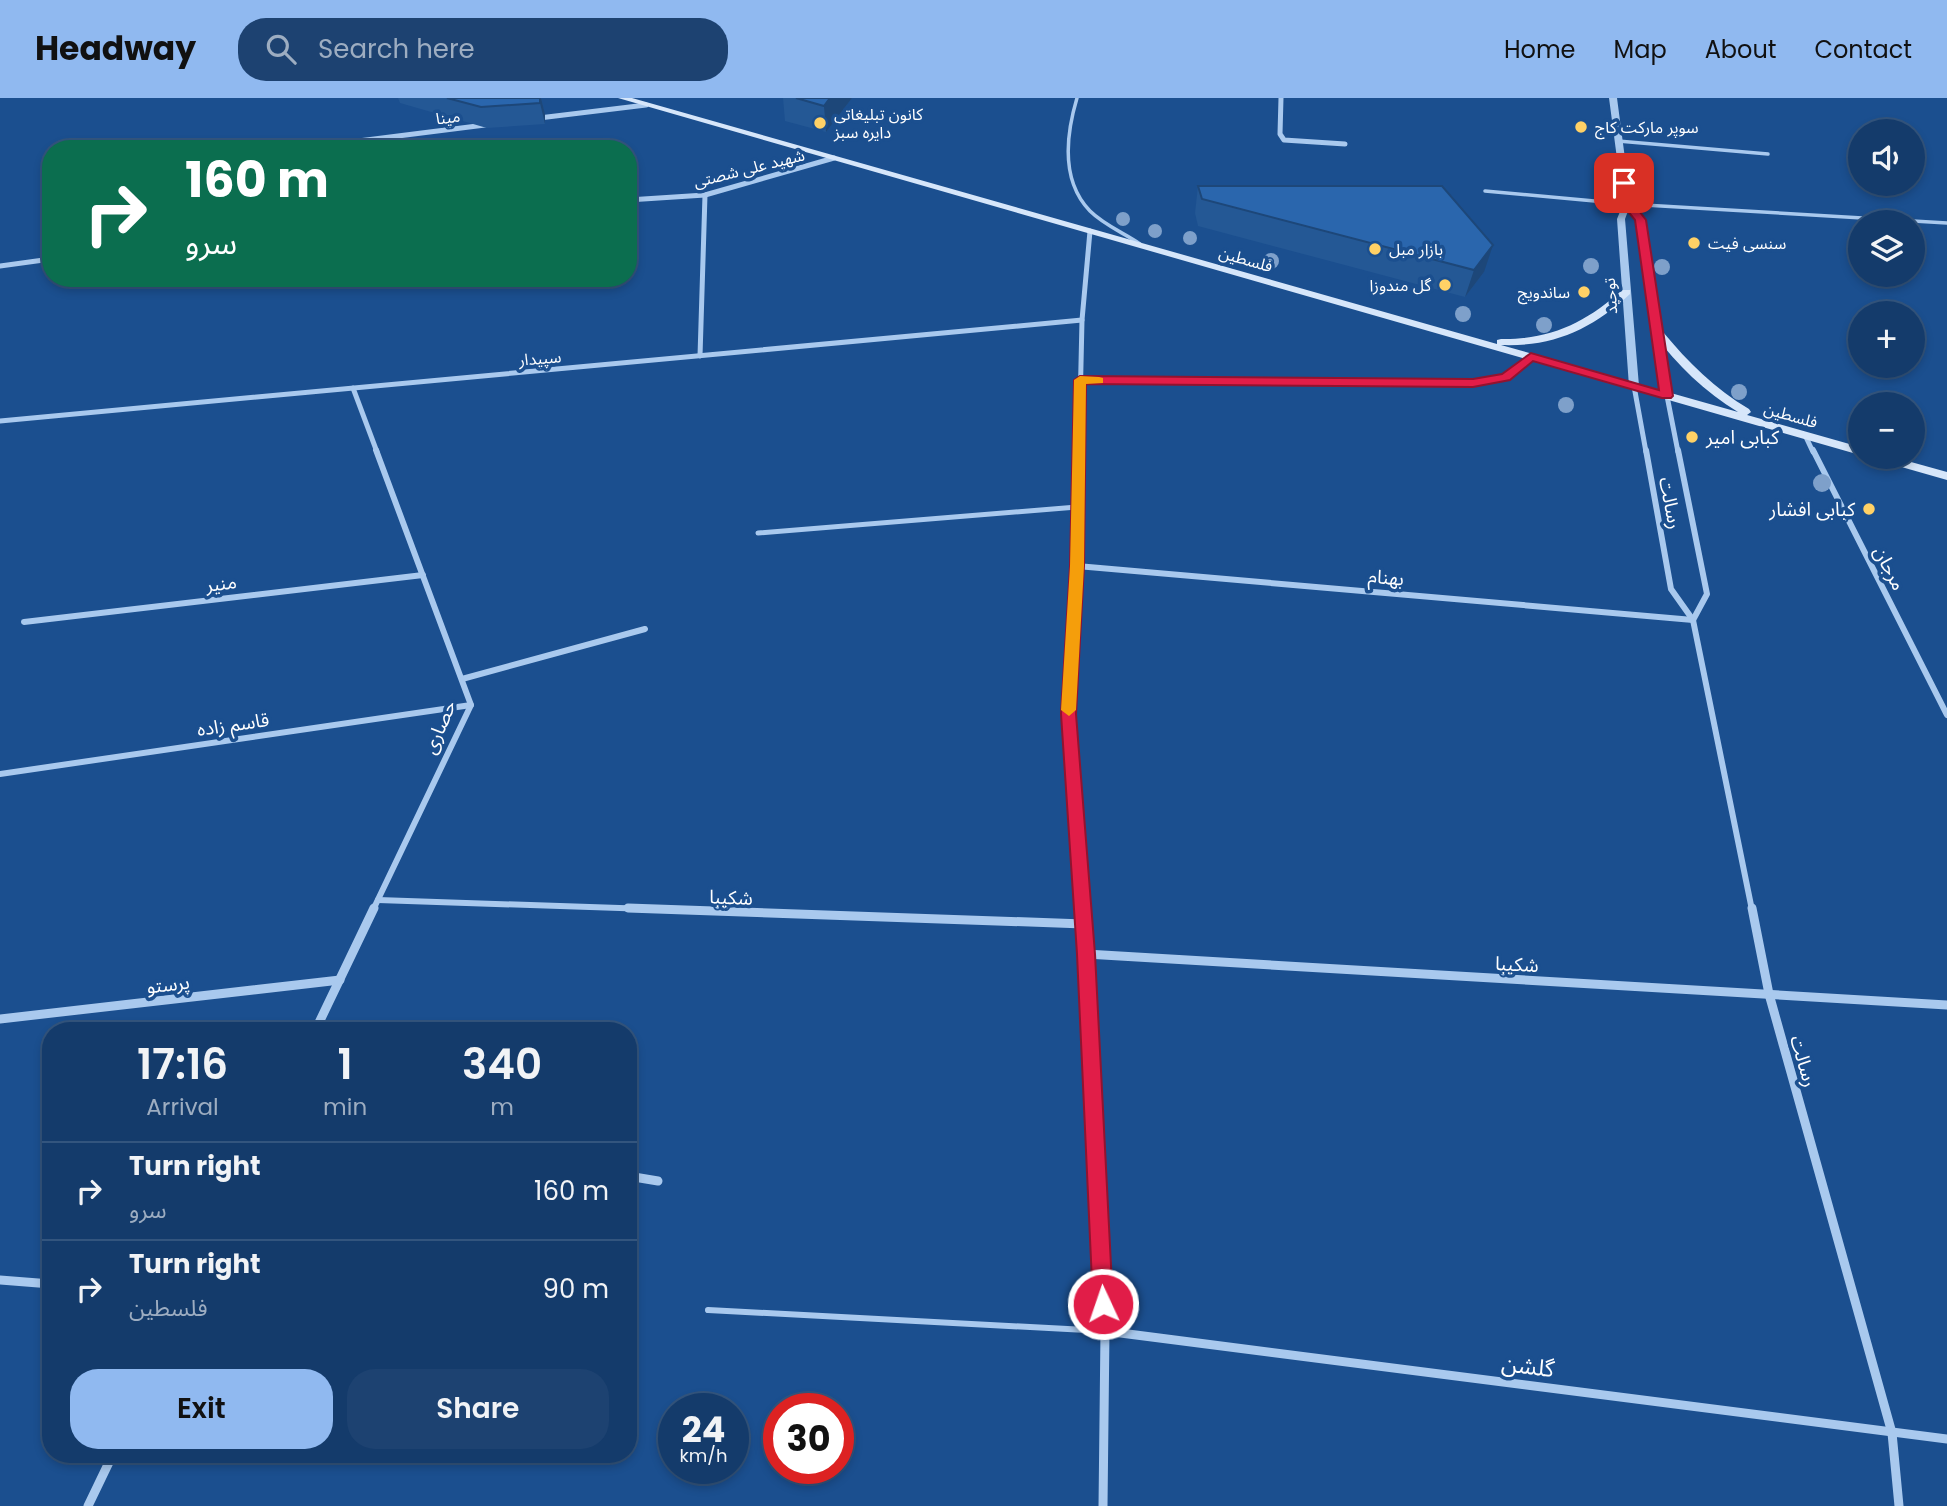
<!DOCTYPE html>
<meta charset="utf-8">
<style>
body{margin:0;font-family:Poppins,"Noto Sans Arabic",sans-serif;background:#1d4271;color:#f1f3f6;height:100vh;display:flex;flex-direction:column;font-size:26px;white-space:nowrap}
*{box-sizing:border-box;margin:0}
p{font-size:23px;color:#9dadc1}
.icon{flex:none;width:38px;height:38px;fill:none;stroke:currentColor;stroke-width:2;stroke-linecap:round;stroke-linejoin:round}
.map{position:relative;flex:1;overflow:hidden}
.sheet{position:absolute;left:42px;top:924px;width:595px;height:441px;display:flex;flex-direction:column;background:#143b6b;border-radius:28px;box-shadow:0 4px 10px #0003,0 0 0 2px #33557e}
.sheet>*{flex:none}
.hud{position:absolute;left:42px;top:42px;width:595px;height:147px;border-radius:28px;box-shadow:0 4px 10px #0003,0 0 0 2px #33557e;background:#0b6e4f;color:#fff;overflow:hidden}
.tools{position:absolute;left:1848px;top:21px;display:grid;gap:14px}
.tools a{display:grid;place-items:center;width:77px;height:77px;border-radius:50%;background:#143b6b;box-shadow:0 4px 10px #0003,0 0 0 2px #33557e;font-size:35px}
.speed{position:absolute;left:658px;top:1295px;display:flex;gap:14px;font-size:35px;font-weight:700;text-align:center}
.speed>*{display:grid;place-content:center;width:91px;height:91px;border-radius:50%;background:#143b6b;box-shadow:0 4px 10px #0003,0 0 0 2px #33557e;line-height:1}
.speed small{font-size:18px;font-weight:400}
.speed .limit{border:10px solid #d22;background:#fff;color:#111}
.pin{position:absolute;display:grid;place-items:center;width:60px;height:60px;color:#fff;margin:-30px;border-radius:14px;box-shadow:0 4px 10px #0006}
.me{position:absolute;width:77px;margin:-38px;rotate:357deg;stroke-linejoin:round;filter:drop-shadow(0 0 5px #0008)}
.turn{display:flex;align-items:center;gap:24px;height:147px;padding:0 28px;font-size:32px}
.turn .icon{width:91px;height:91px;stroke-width:2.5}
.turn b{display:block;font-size:49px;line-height:60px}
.eta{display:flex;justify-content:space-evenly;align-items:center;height:119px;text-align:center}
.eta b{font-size:42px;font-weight:600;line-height:49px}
.cta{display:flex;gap:14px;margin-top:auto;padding:14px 28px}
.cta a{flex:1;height:80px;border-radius:28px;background:#90b9f0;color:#111;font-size:28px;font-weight:600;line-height:80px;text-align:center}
.cta a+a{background:#1d4271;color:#f1f3f6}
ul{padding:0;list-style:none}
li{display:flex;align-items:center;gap:21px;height:98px;padding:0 28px;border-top:2px solid #33557e}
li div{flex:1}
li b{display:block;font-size:26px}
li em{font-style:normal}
header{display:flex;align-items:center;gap:42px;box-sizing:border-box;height:98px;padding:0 35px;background:#90b9f0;color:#111}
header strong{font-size:33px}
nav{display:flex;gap:38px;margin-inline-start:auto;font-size:24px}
.search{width:490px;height:63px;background:#1d4271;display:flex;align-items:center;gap:18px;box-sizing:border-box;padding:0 24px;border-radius:28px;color:#9dadc1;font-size:26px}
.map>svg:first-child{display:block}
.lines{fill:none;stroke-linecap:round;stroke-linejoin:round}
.service-far2{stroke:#a9c9ee;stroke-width:3.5}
.service-far1{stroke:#a9c9ee;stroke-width:5}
.service{stroke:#a9c9ee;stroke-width:6}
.minor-far2{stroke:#a9c9ee;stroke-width:5}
.minor-far1{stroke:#a9c9ee;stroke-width:6}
.minor{stroke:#a9c9ee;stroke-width:9}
.tertiary{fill:#a9c9ee;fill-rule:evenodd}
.secondary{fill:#d6e6fa;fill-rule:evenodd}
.tree{fill:#7ea0ca}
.wall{fill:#245895}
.shaded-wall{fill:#1d4779}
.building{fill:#2a66ad;stroke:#1d4779;stroke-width:2}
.route{fill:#e11d48;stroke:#92132f;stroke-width:2}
.slow{fill:#f59e0b}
.poi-dot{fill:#ffd166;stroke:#1b4f8f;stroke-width:2.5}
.labels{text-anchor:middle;stroke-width:7;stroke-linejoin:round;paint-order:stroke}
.far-poi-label{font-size:16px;fill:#fff;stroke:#1b4f8f;text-anchor:start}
.far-street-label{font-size:16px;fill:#fff;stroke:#1b4f8f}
.poi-label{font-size:19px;fill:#fff;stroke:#1b4f8f;text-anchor:start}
.street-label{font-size:19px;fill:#fff;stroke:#1b4f8f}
.near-street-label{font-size:23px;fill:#fff;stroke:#1b4f8f}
</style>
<header>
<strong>Headway</strong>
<div class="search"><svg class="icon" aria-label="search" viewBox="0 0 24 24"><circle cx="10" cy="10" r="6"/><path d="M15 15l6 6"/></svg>Search here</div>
<nav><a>Home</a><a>Map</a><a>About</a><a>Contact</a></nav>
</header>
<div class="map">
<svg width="1947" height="1408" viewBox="0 0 1947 1408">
<rect width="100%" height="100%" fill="#1b4f8f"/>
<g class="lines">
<!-- service-far2 -->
<g class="service-far2">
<path d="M 1077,0 C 1066,37 1061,83 1090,113 C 1104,127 1124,135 1140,146"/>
<path d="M 1618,43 L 1768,56"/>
<path d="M 1485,93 L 1627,106 L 1947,125"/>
</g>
<!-- service-far1 -->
<path class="service-far1" d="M 758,435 L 1077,409"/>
<!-- service -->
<path class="service" d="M 708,1212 L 1105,1233"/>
<!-- minor-far2 -->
<g class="minor-far2">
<path d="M 1281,0 L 1280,36 L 1284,42 L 1345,46"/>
<path d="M 539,20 L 646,7"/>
<path d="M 295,51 L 485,27"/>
<path d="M 628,102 L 705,97 L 834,60"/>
<path d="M 0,168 L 51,161"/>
<path d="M 700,258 L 705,97"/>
<path d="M 1080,282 L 1473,285 L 1505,280 L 1531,259"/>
<path d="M 1634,288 L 1646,354"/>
<path d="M 353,290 L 377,354"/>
<path d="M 1667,298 L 1678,354"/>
<path d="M 0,323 L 1082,222"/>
<path d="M 1805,337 L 1813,354"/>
<path d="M 1079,354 L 1082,222 L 1090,133"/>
</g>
<!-- minor-far1 -->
<g class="minor-far1">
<path d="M 1079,352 L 1077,468 L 1068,616 L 1083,812"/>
<path d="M 1646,352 L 1671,491 L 1693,522 L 1752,812"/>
<path d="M 1678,352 L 1707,496 L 1693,522"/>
<path d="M 1813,352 L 1947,617"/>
<path d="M 1077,468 L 1693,522"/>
<path d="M 24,524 L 423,477"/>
<path d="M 462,581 L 645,531"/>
<path d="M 0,676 L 471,607"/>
<path d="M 378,802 L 679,812"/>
<path d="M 373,812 L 471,607 L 376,352"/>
</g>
<!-- minor -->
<g class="minor">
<path d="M 628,810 L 1084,826"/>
<path d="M 1083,810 L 1105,1233 L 1103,1408"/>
<path d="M 1752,810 L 1769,896 L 1892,1335 L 1899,1408"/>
<path d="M 1086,856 L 1947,907"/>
<path d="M 0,921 L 340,882"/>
<path d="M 315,933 L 374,810"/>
<path d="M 628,1078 L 658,1083"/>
<path d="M 0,1182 L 51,1186"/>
<path d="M 1105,1233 L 1947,1341"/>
<path d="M 88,1408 L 113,1356"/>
</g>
<!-- tertiary -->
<path class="tertiary" d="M 1609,0 L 1617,0 L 1631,106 L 1644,122 L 1672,298 L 1667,301 L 1662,298 L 1636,122 L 1628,113 L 1625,121 L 1639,288 L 1634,291 L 1629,288 L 1617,121 L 1623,106 Z"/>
<!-- secondary -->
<g class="secondary">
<path d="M 618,0 L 632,0 L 1497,246 L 1497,242 L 1501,241 C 1550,242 1587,224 1622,192 L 1630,192 L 1630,196 C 1592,231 1554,249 1501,247 L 1738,314 C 1705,294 1677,267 1654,236 L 1659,233 L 1663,234 C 1688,264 1715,291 1749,311 L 1751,314 L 1747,317 L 1860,349 L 1860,357 Z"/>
<path d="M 1875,359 L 1893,359 L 1947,374 L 1947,382 L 1877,362 Z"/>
</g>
</g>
<!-- trees -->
<g class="tree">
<circle cx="1123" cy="121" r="7"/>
<circle cx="1155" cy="133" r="7"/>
<circle cx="1190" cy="140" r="7"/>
<circle cx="1271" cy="163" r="8"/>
<circle cx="1591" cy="168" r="8"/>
<circle cx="1662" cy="169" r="8"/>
<circle cx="1463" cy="216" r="8"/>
<circle cx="1544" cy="227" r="8"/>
<circle cx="1739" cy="294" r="8"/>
<circle cx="1566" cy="307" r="8"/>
<circle cx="1822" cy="385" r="9"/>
</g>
<!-- wall -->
<g class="wall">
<path d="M 398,0 L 541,0 L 545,16 L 545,26 L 487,30 L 400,5 Z"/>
<path d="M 783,0 L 852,0 L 826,34 L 785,23 Z"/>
<path d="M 1198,88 L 1484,174 L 1465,199 L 1198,128 L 1195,115 Z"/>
</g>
<!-- shaded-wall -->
<g class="shaded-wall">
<path d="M 540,0 L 541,0 L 545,16 L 545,26 L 540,5 Z"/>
<path d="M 830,0 L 852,0 L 826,34 L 824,8 Z"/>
<path d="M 1493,147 L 1484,174 L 1465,199 L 1474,172 Z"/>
</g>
<!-- building -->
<g class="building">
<path d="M 447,0 L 540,0 L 540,5 L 481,9 Z"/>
<path d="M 796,0 L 830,0 L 824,8 Z"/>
<path d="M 1198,88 L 1442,88 L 1493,147 L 1474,172 L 1202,101 Z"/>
</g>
<!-- route -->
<path class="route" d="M 1624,82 L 1630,85 L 1633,105 L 1646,122 L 1673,298 L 1671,300 L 1662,300 L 1533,263 L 1510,282 L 1473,289 L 1086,286 L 1084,468 L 1076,616 L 1095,856 L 1113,1206 L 1111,1213 L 1103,1216 L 1096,1213 L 1093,1206 L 1077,856 L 1061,616 L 1070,468 L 1074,282 L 1080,278 L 1473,281 L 1502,276 L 1531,255 L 1659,292 L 1635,122 L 1622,106 L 1619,85 Z"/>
<!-- slow -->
<path class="slow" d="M 1099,279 L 1103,280 L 1103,285 L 1086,286 L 1084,468 L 1076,612 L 1069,618 L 1061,612 L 1070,468 L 1074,282 L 1080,278 Z"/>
<!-- markers -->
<g class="poi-dot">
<circle cx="820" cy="25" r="7"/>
<circle cx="1581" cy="29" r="7"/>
<circle cx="1694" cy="145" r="7"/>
<circle cx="1375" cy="151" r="7"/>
<circle cx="1445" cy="187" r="7"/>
<circle cx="1584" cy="194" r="7"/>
<circle cx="1692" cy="339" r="7"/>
<circle cx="1869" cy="411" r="7"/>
</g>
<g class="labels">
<!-- far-poi labels -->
<g class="far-poi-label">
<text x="834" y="22">کانون تبلیغاتی<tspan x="834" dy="18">دایره سبز</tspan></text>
<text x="1595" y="35">سوپر مارکت کاج</text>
<text x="1708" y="151">سنسی فیت</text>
<text x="1389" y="157">بازار مبل</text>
<text x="1431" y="193" text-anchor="end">گل مندوزا</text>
<text x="1570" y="200" text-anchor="end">ساندویج</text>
</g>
<!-- far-street labels -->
<g class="far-street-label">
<text transform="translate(448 19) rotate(-7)" y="6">مینا</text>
<text transform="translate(749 70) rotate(-14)" y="6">شهید علی شصتی</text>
<text transform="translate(1246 161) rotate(16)" y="6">فلسطین</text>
<text transform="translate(1610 198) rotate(-94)" y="6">توحید</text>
<text transform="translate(540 260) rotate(-5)" y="6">سپیدار</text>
<text transform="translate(1791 317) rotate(16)" y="6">فلسطین</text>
</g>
<!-- poi labels -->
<g class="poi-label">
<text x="1706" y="346">کبابی امیر</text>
<text x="1855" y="418" text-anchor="end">کبابی افشار</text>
</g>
<!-- street labels -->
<g class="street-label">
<text transform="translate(1671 405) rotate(79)" y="7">رسالت</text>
<text transform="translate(1890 470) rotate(63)" y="7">مرجان</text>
<text transform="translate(1386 479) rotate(5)" y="7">بهنام</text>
<text transform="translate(221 485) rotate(-7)" y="7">منیر</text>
<text transform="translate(233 626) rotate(-8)" y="7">قاسم زاده</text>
<text transform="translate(439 629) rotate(-67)" y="7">حصاری</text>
<text transform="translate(731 799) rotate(2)" y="7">شکیبا</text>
<text transform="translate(1517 866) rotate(3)" y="7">شکیبا</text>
<text transform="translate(168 886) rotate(-7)" y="7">پرستو</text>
<text transform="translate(1804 963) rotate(74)" y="7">رسالت</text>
</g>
<!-- near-street labels -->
<g class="near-street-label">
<text transform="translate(1528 1268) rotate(7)" y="8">گلشن</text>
</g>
</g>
</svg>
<div class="tools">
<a><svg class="icon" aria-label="sound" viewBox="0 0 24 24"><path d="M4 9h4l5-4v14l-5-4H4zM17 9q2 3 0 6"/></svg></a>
<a><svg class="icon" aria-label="layers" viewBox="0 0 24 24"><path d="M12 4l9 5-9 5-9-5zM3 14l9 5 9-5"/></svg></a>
<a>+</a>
<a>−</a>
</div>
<div class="speed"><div>24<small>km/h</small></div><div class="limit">30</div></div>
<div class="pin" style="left:1624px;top:85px;background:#d93025"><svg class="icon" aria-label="arrive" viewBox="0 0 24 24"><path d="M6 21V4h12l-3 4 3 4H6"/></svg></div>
<svg class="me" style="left:1103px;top:1206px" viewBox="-20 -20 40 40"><circle r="17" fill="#e11d48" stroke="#fff" stroke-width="3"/><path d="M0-11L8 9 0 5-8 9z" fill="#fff"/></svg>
<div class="hud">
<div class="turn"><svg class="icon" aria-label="right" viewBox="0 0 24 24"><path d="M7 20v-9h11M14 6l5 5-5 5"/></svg><div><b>160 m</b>سرو</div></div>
</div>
<section class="sheet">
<div class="eta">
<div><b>17:16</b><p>Arrival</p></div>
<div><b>1</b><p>min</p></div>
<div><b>340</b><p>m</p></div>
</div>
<ul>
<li><svg class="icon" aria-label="right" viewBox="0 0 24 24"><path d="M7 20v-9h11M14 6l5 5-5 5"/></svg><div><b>Turn right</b><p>سرو</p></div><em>160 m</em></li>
<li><svg class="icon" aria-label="right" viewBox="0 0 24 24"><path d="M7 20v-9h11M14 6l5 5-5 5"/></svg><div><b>Turn right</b><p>فلسطین</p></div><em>90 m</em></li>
</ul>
<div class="cta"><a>Exit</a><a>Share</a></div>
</section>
</div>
